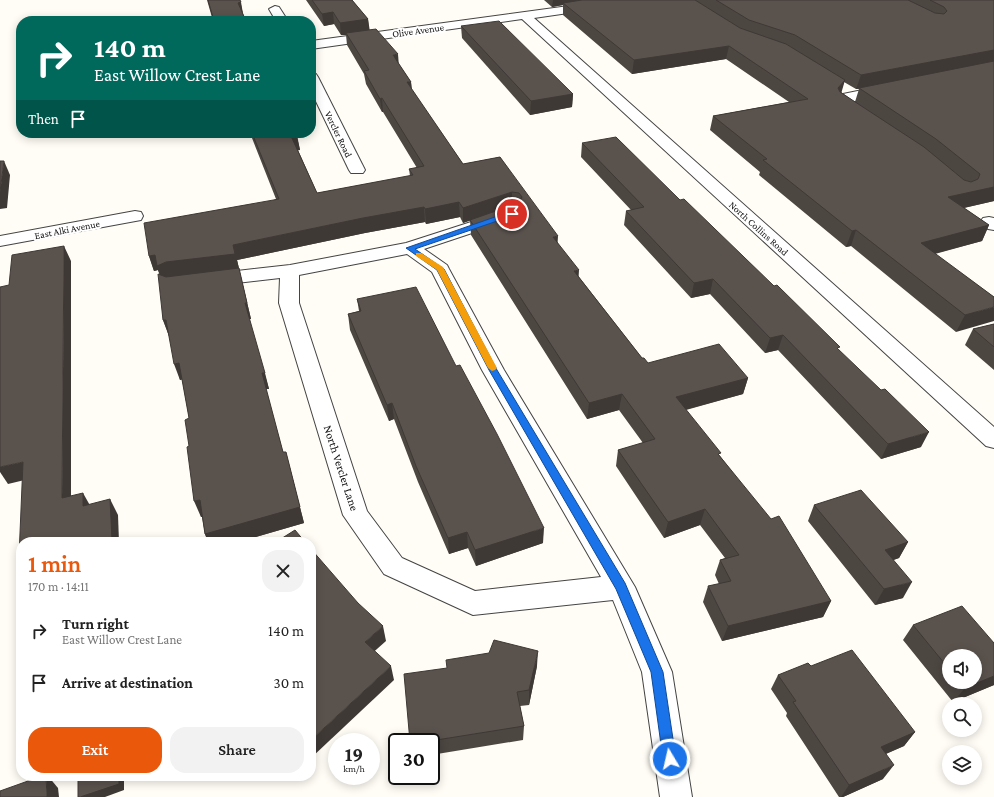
<!DOCTYPE html>
<meta charset="utf-8">
<style>
body{margin:0;font-family:"Crimson Pro",serif;background:#f2f2f2;color:#222;height:100vh;display:flex;flex-direction:column;font-size:15px;white-space:nowrap}
*{box-sizing:border-box;margin:0}
p{font-size:13px;color:#767676}
.icon{flex:none;width:22px;height:22px;fill:none;stroke:currentColor;stroke-width:2;stroke-linecap:round;stroke-linejoin:round}
.map{position:relative;flex:1;overflow:hidden}
.details{position:absolute;left:16px;top:537px;width:300px;height:244px;display:flex;flex-direction:column;background:#fff;border-radius:16px;box-shadow:0 2px 10px #0003}
.details>*{flex:none}
.banner{position:absolute;left:16px;top:16px;width:300px;height:122px;border-radius:16px;box-shadow:0 2px 10px #0003;background:#00695c;color:#fff;overflow:hidden}
.fabs{position:absolute;left:942px;top:649px;display:grid;gap:8px}
.fabs a{display:grid;place-items:center;width:40px;height:40px;border-radius:50%;background:#fff;box-shadow:0 2px 10px #0003;font-size:20px}
.speed{position:absolute;left:328px;top:733px;display:flex;gap:8px;font-size:20px;font-weight:700;text-align:center}
.speed>*{display:grid;place-content:center;width:52px;height:52px;border-radius:50%;background:#fff;box-shadow:0 2px 10px #0003;line-height:1}
.speed small{font-size:10px;font-weight:400}
.speed .limit{border:2px solid #111;border-radius:6px;background:#fff;color:#111}
.pin{position:absolute;display:grid;place-items:center;width:34px;height:34px;color:#fff;margin:-17px;border:2px solid #fff;border-radius:50%;box-shadow:0 1px 4px #0007}
.me{position:absolute;width:44px;margin:-22px;rotate:351deg;stroke-linejoin:round;filter:drop-shadow(0 0 3px #0008)}
.turn{display:flex;align-items:center;gap:14px;height:84px;padding:0 12px;font-size:18px}
.turn .icon{width:52px;height:52px;stroke-width:2.5}
.turn b{display:block;font-size:28px;line-height:34px}
.then{display:flex;align-items:center;height:38px;padding:0 12px;background:#0003;gap:8px;font-size:15px}
.round{display:grid;place-items:center;flex:none;width:42px;height:42px;border-radius:16px;background:#f2f2f2}
.summary{display:flex;align-items:center;justify-content:space-between;height:68px;padding:0 12px}
h1{font-size:24px;font-weight:600;line-height:30px;color:#ea580c}
.primary-button{display:flex;gap:8px;margin-top:auto;padding:8px 12px}
.primary-button a{flex:1;height:46px;border-radius:16px;background:#ea580c;color:#fff;font-size:16px;font-weight:600;line-height:46px;text-align:center}
.primary-button a+a{background:#f2f2f2;color:#222}
ul{padding:0;list-style:none}
li{display:flex;align-items:center;gap:12px;height:52px;padding:0 12px}
li div{flex:1}
li b{display:block;font-size:15px}
li em{font-style:normal}
.map>svg:first-child{display:block}
.lines{fill:none;stroke-linecap:round;stroke-linejoin:round}
.minor-casing{stroke:#444;stroke-width:2}
.minor{fill:#fff;fill-rule:evenodd}
.wall{fill:#4d4742;fill-rule:evenodd}
.shaded-wall{fill:#3f3936}
.building{fill:#5a524d;stroke:#3f3936}
.route{fill:#1a73e8;stroke:#114b97}
.slow{fill:#f59e0b}
.labels{text-anchor:middle;stroke-width:4;stroke-linejoin:round;paint-order:stroke}
.far-street-label{font-size:10px;fill:#111;stroke:#fff}
.street-label{font-size:12px;fill:#111;stroke:#fff}
</style>
<div class="map">
<svg width="994" height="797" viewBox="0 0 994 797">
<rect width="100%" height="100%" fill="#fffdf5"/>
<g class="lines">
<!-- minor casing -->
<g class="minor-casing">
<g id="minor">
<path d="M 613,0 L 643,0 L 637,3 L 534,18 L 994,427 L 994,448 L 986,446 L 522,19 L 311,49 L 311,41 Z"/>
<path d="M 275,6 L 279,7 L 288,21 L 276,21 L 269,9 Z"/>
<path d="M 311,73 L 316,74 L 318,77 L 365,170 L 363,173 L 351,173 L 349,170 L 311,91 Z"/>
<path d="M 887,85 L 892,86 L 894,89 L 892,92 L 851,102 L 867,115 L 865,118 L 855,118 L 835,102 L 843,94 Z"/>
<path d="M 135,211 L 141,212 L 143,216 L 141,220 L 0,246 L 0,236 Z"/>
<path d="M 499,213 L 505,214 L 508,218 L 505,222 L 424,249 L 447,265 L 449,269 L 504,370 L 635,587 L 672,672 L 692,797 L 660,797 L 642,672 L 613,600 L 473,615 L 384,574 L 343,515 L 279,303 L 280,278 L 211,286 L 204,284 L 202,280 L 204,276 L 211,274 L 290,265 L 406,243 ZM 407,254 L 432,272 L 482,370 L 601,577 L 475,591 L 402,558 L 367,511 L 299,303 L 299,275 Z"/>
<path d="M 989,217 L 994,218 L 994,230 L 988,229 L 980,222 L 983,218 Z"/>
</g>
</g>
<!-- minor -->
<use href="#minor" class="minor"/>
</g>
<!-- wall -->
<g class="wall">
<path d="M 207,0 L 240,0 L 243,14 L 246,21 L 213,21 Z"/>
<path d="M 306,0 L 352,0 L 368,19 L 369,30 L 399,64 L 411,82 L 412,90 L 463,164 L 500,157 L 557,242 L 579,277 L 642,358 L 648,363 L 748,378 L 743,394 L 686,410 L 720,456 L 831,601 L 823,617 L 722,641 L 703,602 L 708,586 L 719,584 L 715,575 L 720,560 L 725,558 L 700,525 L 664,538 L 616,466 L 618,450 L 643,443 L 619,410 L 587,419 L 471,235 L 470,220 L 463,223 L 460,217 L 426,224 L 425,222 L 365,233 L 237,260 L 251,319 L 249,319 L 269,389 L 266,389 L 283,452 L 290,468 L 304,523 L 238,542 L 208,542 L 205,534 L 202,517 L 201,517 L 189,446 L 189,418 L 182,379 L 180,380 L 169,336 L 163,320 L 160,275 L 158,270 L 154,271 L 149,256 L 276,199 L 250,133 L 296,133 L 300,150 L 298,150 L 317,193 L 410,176 L 409,169 L 417,168 L 383,112 L 382,112 L 366,84 L 364,74 L 347,45 L 346,35 L 341,35 L 334,24 L 324,26 Z"/>
<path d="M 544,0 L 994,0 L 994,201 L 964,208 L 989,225 L 982,241 L 935,254 L 994,297 L 956,332 L 851,246 L 846,247 L 759,175 L 760,172 L 710,130 L 713,116 L 789,102 L 726,59 L 632,74 L 563,15 L 563,5 L 552,7 ZM 844,82 L 856,89 L 859,89 L 855,102 L 841,92 Z"/>
<path d="M 461,26 L 573,94 L 572,107 L 530,115 L 462,38 Z"/>
<path d="M 582,143 L 680,200 L 839,350 L 921,447 L 881,459 L 778,350 L 765,353 L 710,294 L 691,298 L 624,225 L 626,211 L 631,210 L 581,157 Z"/>
<path d="M 357,299 L 543,543 L 476,566 L 468,548 L 449,554 L 418,482 L 394,419 L 389,421 L 350,330 L 348,314 L 359,311 Z"/>
<path d="M 994,324 L 994,370 L 965,345 L 973,329 Z"/>
<path d="M 814,505 L 908,542 L 899,558 L 893,560 L 903,598 L 875,605 L 808,521 Z"/>
<path d="M 913,625 L 994,643 L 994,685 L 953,702 L 903,640 ZM 949,656 L 975,682 L 949,682 Z"/>
<path d="M 537,666 L 529,705 L 520,706 L 524,726 L 523,740 L 431,755 L 431,742 L 410,742 Z"/>
<path d="M 811,666 L 915,732 L 904,746 L 886,754 L 883,779 L 843,797 L 839,797 L 786,716 L 787,713 L 771,689 L 778,675 Z"/>
</g>
<!-- shaded-wall -->
<g class="shaded-wall">
<path d="M 553,0 L 602,0 L 563,3 L 563,5 L 552,7 Z"/>
<path d="M 241,2 L 243,14 L 238,3 Z"/>
<path d="M 333,12 L 334,24 L 324,26 L 322,14 Z"/>
<path d="M 368,19 L 370,32 L 346,33 L 346,35 L 341,35 L 340,23 Z"/>
<path d="M 729,46 L 726,59 L 632,74 L 634,60 Z"/>
<path d="M 994,50 L 994,63 L 856,89 L 861,75 Z"/>
<path d="M 398,54 L 399,67 L 393,55 Z"/>
<path d="M 845,80 L 841,94 L 838,88 Z"/>
<path d="M 407,82 L 411,82 L 412,95 Z"/>
<path d="M 573,94 L 572,107 L 530,115 L 531,101 Z"/>
<path d="M 382,98 L 383,112 L 382,112 L 380,99 Z"/>
<path d="M 297,135 L 300,150 L 294,151 L 291,136 Z"/>
<path d="M 4,161 L 10,175 L 7,208 L 0,209 L 0,192 Z"/>
<path d="M 994,187 L 994,201 L 941,213 L 948,197 Z"/>
<path d="M 512,192 L 512,207 L 463,223 L 463,208 Z"/>
<path d="M 459,202 L 460,217 L 426,224 L 425,209 Z"/>
<path d="M 424,207 L 425,222 L 365,233 L 237,260 L 251,319 L 249,319 L 162,282 L 158,270 L 154,271 L 149,256 L 155,255 L 166,262 L 233,245 L 363,218 Z"/>
<path d="M 989,225 L 982,241 L 914,259 L 921,243 Z"/>
<path d="M 856,230 L 851,246 L 846,247 L 852,231 Z"/>
<path d="M 558,236 L 557,251 L 553,237 Z"/>
<path d="M 64,246 L 71,261 L 71,514 L 62,498 Z"/>
<path d="M 579,270 L 578,286 L 574,271 Z"/>
<path d="M 713,279 L 710,294 L 691,298 L 694,283 Z"/>
<path d="M 994,307 L 994,321 L 956,332 L 965,315 Z"/>
<path d="M 163,320 L 166,320 L 172,336 L 169,336 Z"/>
<path d="M 783,335 L 778,350 L 765,353 L 770,338 Z"/>
<path d="M 179,363 L 185,379 L 180,380 L 174,364 Z"/>
<path d="M 262,373 L 265,373 L 269,389 L 266,389 Z"/>
<path d="M 748,378 L 743,394 L 673,413 L 676,397 Z"/>
<path d="M 622,394 L 619,410 L 587,419 L 589,403 Z"/>
<path d="M 392,403 L 394,419 L 389,421 L 387,405 Z"/>
<path d="M 929,432 L 921,447 L 881,459 L 888,444 Z"/>
<path d="M 286,452 L 304,523 L 238,542 L 208,542 L 205,534 Z"/>
<path d="M 23,462 L 33,478 L 8,484 L 0,472 L 0,467 Z"/>
<path d="M 83,493 L 92,509 L 83,506 Z"/>
<path d="M 110,499 L 118,515 L 119,542 L 106,542 Z"/>
<path d="M 200,500 L 206,516 L 201,517 L 194,501 Z"/>
<path d="M 705,509 L 700,525 L 664,538 L 668,522 Z"/>
<path d="M 544,528 L 543,543 L 476,566 L 475,550 Z"/>
<path d="M 467,532 L 468,548 L 449,554 L 448,538 Z"/>
<path d="M 908,542 L 899,558 L 877,566 L 885,550 Z"/>
<path d="M 912,582 L 903,598 L 875,605 L 884,589 Z"/>
<path d="M 831,601 L 823,617 L 722,641 L 728,626 Z"/>
<path d="M 21,603 L 21,609 L 17,604 Z"/>
<path d="M 383,626 L 386,641 L 368,657 L 365,642 Z"/>
<path d="M 538,651 L 537,666 L 529,705 L 529,690 Z"/>
<path d="M 391,666 L 394,680 L 311,758 L 311,740 Z"/>
<path d="M 994,676 L 994,685 L 953,702 L 965,688 Z"/>
<path d="M 915,732 L 904,746 L 871,760 L 881,747 Z"/>
<path d="M 894,765 L 883,779 L 843,797 L 841,797 L 849,785 Z"/>
<path d="M 46,776 L 48,776 L 58,788 L 59,797 L 47,797 Z"/>
<path d="M 119,776 L 124,776 L 124,790 L 105,797 L 80,797 Z"/>
</g>
<!-- building -->
<g class="building">
<path d="M 208,0 L 240,0 L 241,2 L 238,3 L 246,21 L 214,21 Z"/>
<path d="M 312,0 L 352,0 L 368,19 L 340,23 L 333,12 L 322,14 Z"/>
<path d="M 582,0 L 695,0 L 740,28 L 786,44 L 845,80 L 838,88 L 840,92 L 924,147 L 964,180 L 971,182 L 978,179 L 980,174 L 936,139 L 859,88 L 994,61 L 994,187 L 948,197 L 989,225 L 921,243 L 994,297 L 994,307 L 965,315 L 856,230 L 852,231 L 763,160 L 767,159 L 713,116 L 808,99 L 729,46 L 634,60 L 563,3 Z"/>
<path d="M 716,0 L 908,0 L 935,13 L 944,14 L 947,11 L 944,7 L 930,0 L 994,0 L 994,50 L 861,75 L 795,35 L 749,20 Z"/>
<path d="M 499,21 L 573,94 L 531,101 L 461,26 Z"/>
<path d="M 376,29 L 398,54 L 393,55 L 411,82 L 407,82 L 463,164 L 500,157 L 558,236 L 553,237 L 579,270 L 574,271 L 642,358 L 644,358 L 648,363 L 719,344 L 748,378 L 676,397 L 721,453 L 718,454 L 771,519 L 779,516 L 831,601 L 728,626 L 708,586 L 731,581 L 720,560 L 739,555 L 705,509 L 668,522 L 618,450 L 655,439 L 622,394 L 589,403 L 470,220 L 519,203 L 522,197 L 519,193 L 512,192 L 463,208 L 459,202 L 425,209 L 424,207 L 363,218 L 233,245 L 235,254 L 166,262 L 157,266 L 155,255 L 149,256 L 144,223 L 279,199 L 252,133 L 296,133 L 297,135 L 291,136 L 317,193 L 413,175 L 409,169 L 424,166 L 382,98 L 380,99 L 364,71 L 369,70 L 346,33 Z"/>
<path d="M 616,137 L 680,200 L 684,199 L 774,286 L 777,285 L 840,347 L 837,348 L 881,390 L 885,389 L 929,432 L 888,444 L 783,335 L 770,338 L 713,279 L 694,283 L 626,211 L 644,207 L 582,143 Z"/>
<path d="M 0,161 L 4,161 L 0,192 Z"/>
<path d="M 64,246 L 62,498 L 83,493 L 83,506 L 110,499 L 112,540 L 106,542 L 21,542 L 21,603 L 17,604 L 23,462 L 0,467 L 0,287 L 9,285 L 12,255 Z"/>
<path d="M 239,268 L 247,303 L 245,303 L 265,373 L 262,373 L 283,452 L 286,452 L 300,507 L 205,534 L 200,500 L 194,501 L 187,447 L 189,446 L 185,420 L 189,418 L 179,363 L 174,364 L 166,320 L 163,320 L 158,274 L 166,277 Z"/>
<path d="M 416,287 L 456,366 L 460,365 L 497,434 L 544,528 L 475,550 L 467,532 L 448,538 L 416,466 L 392,403 L 387,405 L 348,314 L 361,311 L 357,299 Z"/>
<path d="M 994,324 L 994,347 L 973,329 Z"/>
<path d="M 861,490 L 908,542 L 885,550 L 912,582 L 884,589 L 814,505 Z"/>
<path d="M 295,530 L 305,542 L 276,542 Z"/>
<path d="M 311,549 L 358,603 L 383,626 L 365,642 L 391,666 L 311,740 Z"/>
<path d="M 962,606 L 994,643 L 994,676 L 965,688 L 960,682 L 975,682 L 975,656 L 949,656 L 949,669 L 913,625 Z"/>
<path d="M 494,640 L 538,651 L 529,690 L 517,692 L 524,726 L 424,742 L 410,742 L 404,674 L 447,668 L 446,660 L 489,653 Z"/>
<path d="M 852,650 L 915,732 L 881,747 L 894,765 L 849,785 L 793,702 L 796,701 L 778,675 L 808,663 L 811,666 Z"/>
<path d="M 42,776 L 46,776 L 47,797 L 0,797 L 0,791 Z"/>
<path d="M 78,776 L 119,776 L 119,784 L 80,797 L 78,797 Z"/>
</g>
<!-- route -->
<path class="route" d="M 512,211 L 515,212 L 515,215 L 415,249 L 444,269 L 497,370 L 625,583 L 663,672 L 676,759 L 674,764 L 670,766 L 665,764 L 663,759 L 651,672 L 616,589 L 489,370 L 437,270 L 406,248 Z"/>
<!-- slow -->
<path class="slow" d="M 416,253 L 421,253 L 443,267 L 497,368 L 495,370 L 492,371 L 488,368 L 437,270 L 416,256 Z"/>
<g class="labels">
<!-- far-street labels -->
<g class="far-street-label">
<text transform="translate(418 30) rotate(-8)" y="4">Olive Avenue</text>
<text transform="translate(339 134) rotate(64)" y="4">Vercler Road</text>
<text transform="translate(759 228) rotate(42)" y="4">North Collins Road</text>
<text transform="translate(67 229) rotate(-11)" y="4">East Alki Avenue</text>
</g>
<!-- street labels -->
<g class="street-label">
<text transform="translate(341 468) rotate(72)" y="4">North Vercler Lane</text>
</g>
</g>
</svg>
<div class="fabs">
<a><svg class="icon" aria-label="sound" viewBox="0 0 24 24"><path d="M4 9h4l5-4v14l-5-4H4zM17 9q2 3 0 6"/></svg></a>
<a><svg class="icon" aria-label="search" viewBox="0 0 24 24"><circle cx="10" cy="10" r="6"/><path d="M15 15l6 6"/></svg></a>
<a><svg class="icon" aria-label="layers" viewBox="0 0 24 24"><path d="M12 4l9 5-9 5-9-5zM3 14l9 5 9-5"/></svg></a>
</div>
<div class="speed"><div>19<small>km/h</small></div><div class="limit">30</div></div>
<div class="pin" style="left:512px;top:214px;background:#d93025"><svg class="icon" aria-label="arrive" viewBox="0 0 24 24"><path d="M6 21V4h12l-3 4 3 4H6"/></svg></div>
<svg class="me" style="left:670px;top:759px" viewBox="-20 -20 40 40"><circle r="17" fill="#1a73e8" stroke="#fff" stroke-width="3"/><path d="M0-11L8 9 0 5-8 9z" fill="#fff"/></svg>
<div class="banner">
<div class="turn"><svg class="icon" aria-label="right" viewBox="0 0 24 24"><path d="M7 20v-9h11M14 6l5 5-5 5"/></svg><div><b>140 m</b>East Willow Crest Lane</div></div>
<div class="then">Then<svg class="icon" aria-label="arrive" viewBox="0 0 24 24"><path d="M6 21V4h12l-3 4 3 4H6"/></svg></div>
</div>
<section class="details">
<div class="summary"><div><h1>1 min</h1><p>170 m · 14:11</p></div><a class="round"><svg class="icon" aria-label="close" viewBox="0 0 24 24"><path d="M6 6l12 12M18 6L6 18"/></svg></a></div>
<ul>
<li><svg class="icon" aria-label="right" viewBox="0 0 24 24"><path d="M7 20v-9h11M14 6l5 5-5 5"/></svg><div><b>Turn right</b><p>East Willow Crest Lane</p></div><em>140 m</em></li>
<li><svg class="icon" aria-label="arrive" viewBox="0 0 24 24"><path d="M6 21V4h12l-3 4 3 4H6"/></svg><div><b>Arrive at destination</b></div><em>30 m</em></li>
</ul>
<div class="primary-button"><a>Exit</a><a>Share</a></div>
</section>
</div>
